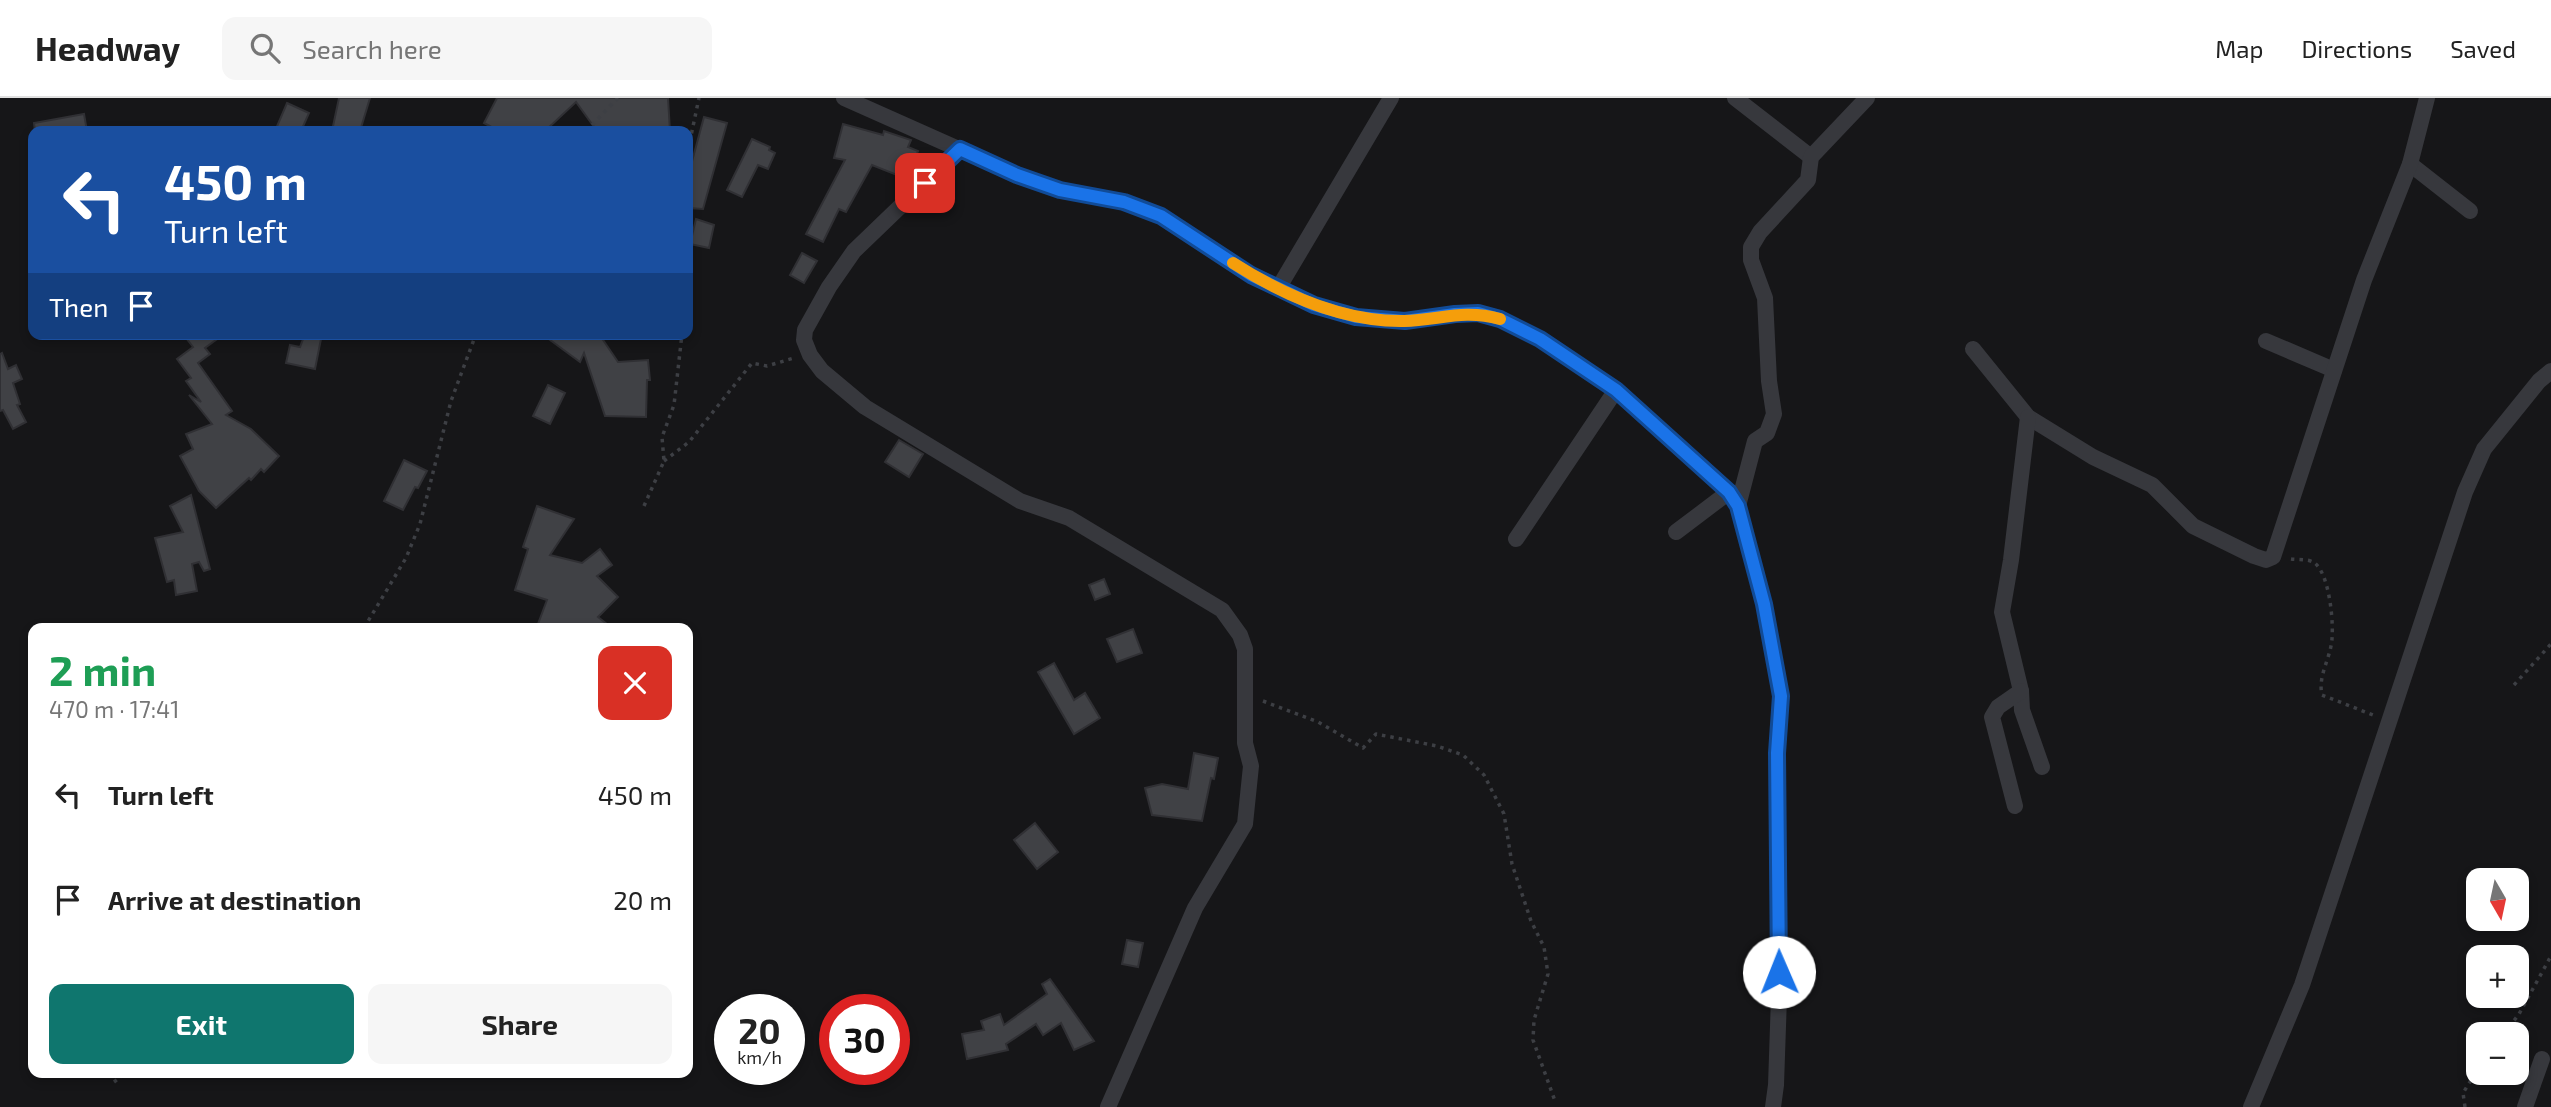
<!DOCTYPE html>
<meta charset="utf-8">
<style>
body{margin:0;font-family:"Exo 2",sans-serif;background:#f6f6f6;color:#222;height:100vh;display:flex;flex-direction:column;font-size:26px;white-space:nowrap}
*{box-sizing:border-box;margin:0}
p{font-size:23px;color:#767676}
.icon{flex:none;width:38px;height:38px;fill:none;stroke:currentColor;stroke-width:2;stroke-linecap:round;stroke-linejoin:round}
.map{position:relative;flex:1;overflow:hidden}
.details{position:absolute;left:28px;top:525px;width:665px;height:455px;display:flex;flex-direction:column;background:#fff;border-radius:14px;box-shadow:0 4px 10px #0003}
.details>*{flex:none}
.guide{position:absolute;left:28px;top:28px;width:665px;height:214px;border-radius:14px;box-shadow:0 4px 10px #0003;background:#1a4fa0;color:#fff;overflow:hidden}
.needle{width:46px;rotate:171deg}
.fabs{position:absolute;left:2466px;top:770px;display:grid;gap:14px}
.fabs a{display:grid;place-items:center;width:63px;height:63px;border-radius:14px;background:#fff;box-shadow:0 4px 10px #0003;font-size:35px}
.speed{position:absolute;left:714px;top:896px;display:flex;gap:14px;font-size:35px;font-weight:700;text-align:center}
.speed>*{display:grid;place-content:center;width:91px;height:91px;border-radius:50%;background:#fff;box-shadow:0 4px 10px #0003;line-height:1}
.speed small{font-size:18px;font-weight:400}
.speed .limit{border:10px solid #d22;background:#fff;color:#111}
.pin{position:absolute;display:grid;place-items:center;width:60px;height:60px;color:#fff;margin:-30px;border-radius:14px;box-shadow:0 4px 10px #0006}
.me{position:absolute;width:77px;margin:-38px;rotate:359deg;stroke-linejoin:round;filter:drop-shadow(0 0 5px #0008)}
.turn{display:flex;align-items:center;gap:24px;height:147px;padding:0 21px;font-size:32px}
.turn .icon{width:91px;height:91px;stroke-width:2.5}
.turn b{display:block;font-size:49px;line-height:60px}
.then{display:flex;align-items:center;height:66px;padding:0 21px;background:#0003;gap:14px;font-size:26px}
.round{display:grid;place-items:center;flex:none;width:74px;height:74px;border-radius:14px;background:#f6f6f6}
.head{display:flex;align-items:center;justify-content:space-between;height:119px;padding:0 21px}
h1{font-size:42px;font-weight:700;line-height:52px;color:#1e9e55}
.action{display:flex;gap:14px;margin-top:auto;padding:14px 21px}
.action a{flex:1;height:80px;border-radius:14px;background:#0f766e;color:#fff;font-size:28px;font-weight:700;line-height:80px;text-align:center}
.action a+a{background:#f6f6f6;color:#222}
ul{padding:0;list-style:none}
li{display:flex;align-items:center;gap:21px;height:105px;padding:0 21px}
li div{flex:1}
li b{display:block;font-size:26px}
li em{font-style:normal}
header{display:flex;align-items:center;gap:42px;box-sizing:border-box;height:98px;padding:0 35px;background:#fff;border-bottom:2px solid #e0e0e0}
header strong{font-size:33px}
nav{display:flex;gap:38px;margin-inline-start:auto;font-size:24px}
.search{width:490px;height:63px;background:#f6f6f6;display:flex;align-items:center;gap:18px;box-sizing:border-box;padding:0 24px;border-radius:14px;color:#767676;font-size:26px}
.map>svg:first-child{display:block}
.building{fill:#404145;stroke:#303034;stroke-width:2}
.lines{fill:none;stroke-linecap:round;stroke-linejoin:round}
.path{stroke:#3d3f44;stroke-width:3.5;stroke-dasharray:3.5 5;stroke-linecap:butt}
.street{stroke:#37383d;stroke-width:16}
.route-casing{stroke:#114b97;stroke-width:18}
.route{stroke:#1a73e8;stroke-width:12}
.slow{stroke:#f59e0b;stroke-width:12}
</style>
<header>
<strong>Headway</strong>
<div class="search"><svg class="icon" aria-label="search" viewBox="0 0 24 24"><circle cx="10" cy="10" r="6"/><path d="M15 15l6 6"/></svg>Search here</div>
<nav><a>Map</a><a>Directions</a><a>Saved</a></nav>
</header>
<div class="map">
<svg width="2551" height="1009" viewBox="0 0 2551 1009">
<rect width="100%" height="100%" fill="#161618"/>
<!-- building -->
<g class="building">
<path d="M 339,0 L 370,0 L 360,33 L 332,33 Z"/>
<path d="M 497,0 L 668,0 L 670,33 L 597,33 L 576,4 L 545,33 L 499,33 L 484,25 Z"/>
<path d="M 287,5 L 309,15 L 301,33 L 275,33 Z"/>
<path d="M 84,16 L 87,33 L 35,33 L 34,25 Z"/>
<path d="M 704,19 L 727,25 L 703,111 L 688,110 L 688,78 Z"/>
<path d="M 843,26 L 883,37 L 884,33 L 911,42 L 908,49 L 918,53 L 907,81 L 872,67 L 846,114 L 839,111 L 823,144 L 806,136 L 845,62 L 834,60 Z"/>
<path d="M 752,41 L 770,49 L 769,52 L 775,55 L 768,71 L 758,67 L 742,99 L 727,92 Z"/>
<path d="M 696,121 L 714,127 L 709,150 L 690,146 Z"/>
<path d="M 802,155 L 817,163 L 804,185 L 790,177 Z"/>
<path d="M 183,236 L 224,236 L 205,250 L 210,256 L 198,265 L 232,313 L 226,317 L 251,331 L 279,358 L 264,374 L 261,371 L 251,382 L 249,380 L 216,410 L 199,393 L 180,358 L 193,351 L 186,336 L 212,326 L 189,297 L 201,304 L 186,283 L 191,280 L 177,261 L 193,249 Z"/>
<path d="M 305,236 L 322,236 L 315,271 L 286,265 L 290,247 L 300,249 Z"/>
<path d="M 542,236 L 599,236 L 618,264 L 648,262 L 650,282 L 647,282 L 646,319 L 605,318 L 584,255 L 580,264 Z"/>
<path d="M 2,255 L 8,271 L 16,267 L 22,281 L 13,285 L 20,306 L 17,307 L 26,324 L 13,331 L 3,312 L 0,313 L 0,256 Z"/>
<path d="M 548,287 L 565,295 L 550,326 L 533,318 Z"/>
<path d="M 899,342 L 923,356 L 909,379 L 885,364 Z"/>
<path d="M 404,362 L 427,373 L 418,390 L 415,389 L 403,412 L 384,403 Z"/>
<path d="M 191,397 L 210,471 L 204,473 L 199,464 L 192,466 L 197,493 L 176,497 L 174,482 L 167,484 L 155,440 L 183,434 L 170,408 Z"/>
<path d="M 537,408 L 574,421 L 550,457 L 582,465 L 600,451 L 612,467 L 597,478 L 618,499 L 598,519 L 612,530 L 549,530 L 538,526 L 547,502 L 515,492 L 528,451 L 523,449 Z"/>
<path d="M 1104,481 L 1110,496 L 1095,502 L 1089,487 Z"/>
<path d="M 1133,531 L 1142,555 L 1117,564 L 1107,541 Z"/>
<path d="M 1054,565 L 1074,602 L 1085,595 L 1100,620 L 1074,636 L 1038,574 Z"/>
<path d="M 1194,655 L 1218,660 L 1214,681 L 1211,680 L 1202,723 L 1152,717 L 1145,690 L 1162,686 L 1188,691 Z"/>
<path d="M 1035,725 L 1058,754 L 1037,771 L 1014,742 Z"/>
<path d="M 1127,842 L 1143,845 L 1138,869 L 1122,866 Z"/>
<path d="M 1050,881 L 1094,943 L 1074,952 L 1061,925 L 1043,937 L 1036,926 L 1006,946 L 1008,952 L 967,961 L 962,936 L 984,932 L 981,923 L 1000,916 L 1004,927 L 1047,896 L 1042,886 Z"/>
</g>
<g class="lines">
<!-- path -->
<g class="path">
<path d="M 586,33 L 618,0"/>
<path d="M 688,52 L 699,0"/>
<path d="M 664,363 L 689,344 L 752,265 L 767,268 L 794,260"/>
<path d="M 644,408 L 664,363 L 662,339 L 674,307 L 682,236"/>
<path d="M 2291,461 C 2297,462 2308,461 2313,464 C 2330,473 2335,531 2331,548 C 2328,564 2318,580 2322,597 L 2373,617"/>
<path d="M 364,530 L 406,460 L 420,426 L 451,303 L 476,236"/>
<path d="M 2514,587 L 2551,546"/>
<path d="M 1263,603 L 1318,624 L 1363,650 L 1376,636 L 1437,648 L 1463,657 L 1484,677 L 1504,716 L 1512,766 L 1531,823 L 1544,849 L 1548,876 L 1534,922 L 1533,942 L 1555,1003"/>
<path d="M 2504,936 L 2519,916 L 2551,858"/>
<path d="M 114,984 L 126,975"/>
<path d="M 2465,1009 L 2463,995 L 2478,971"/>
</g>
<!-- street -->
<g class="street">
<path d="M 844,0 L 1017,77 L 1060,92 L 1124,104 L 1161,118 L 1251,177 L 1314,207 L 1356,219 L 1405,223 L 1455,216 L 1478,215 L 1500,221 L 1540,241 L 1616,292 L 1729,394 L 1738,408 L 1764,506 L 1781,598 L 1777,655 L 1779,899 L 1776,987 L 1773,1009"/>
<path d="M 1735,0 L 1811,59"/>
<path d="M 960,51 L 854,153 L 829,189 L 805,232 L 804,242 L 810,257 L 822,273 L 865,309 L 1020,403 L 1069,420 L 1222,512 L 1240,537 L 1245,551 L 1245,645 L 1251,668 L 1245,726 L 1195,810 L 1108,1009"/>
<path d="M 2410,66 L 2470,113"/>
<path d="M 1279,189 L 1391,0"/>
<path d="M 2266,243 L 2334,272"/>
<path d="M 1973,251 L 2028,319 L 2093,359 L 2152,387 L 2193,428 L 2254,458 L 2266,462 L 2273,459 L 2364,182 L 2410,66 L 2427,0"/>
<path d="M 2028,319 L 2011,462 L 2002,514 L 2021,593 L 2022,612 L 2042,669"/>
<path d="M 1738,408 L 1755,343 L 1767,335 L 1774,316 L 1769,283 L 1765,200 L 1751,162 L 1751,149 L 1760,134 L 1808,82 L 1811,59 L 1867,0"/>
<path d="M 1676,434 L 1729,394"/>
<path d="M 1516,441 L 1616,292"/>
<path d="M 2015,708 L 1992,619 L 1998,609 L 2021,593"/>
<path d="M 2251,1009 L 2302,887 L 2465,394 L 2484,351 L 2539,283 L 2551,273"/>
<path d="M 2525,1009 L 2542,961"/>
</g>
</g>
<g class="lines">
<!-- route casing -->
<g class="route-casing">
<path id="route" d="M 925,85 L 960,51 L 1017,77 L 1060,92 L 1124,104 L 1161,118 L 1251,177 L 1314,207 L 1356,219 L 1405,223 L 1455,216 L 1478,215 L 1500,221 L 1540,241 L 1616,292 L 1729,394 L 1738,408 L 1764,506 L 1781,598 L 1777,655 L 1779,874"/>
</g>
<!-- route -->
<use href="#route" class="route"/>
<!-- slow -->
<path class="slow" d="M 1233,165 C 1283,197 1344,224 1404,223 C 1440,222 1463,211 1500,221"/>
</g>
</svg>
<div class="fabs">
<a><svg class="needle" viewBox="-14 -14 28 28"><path d="M0-13l5 13h-10z" fill="#e53935"/><path d="M0 13l5-13h-10z" fill="#767676"/></svg></a>
<a>+</a>
<a>−</a>
</div>
<div class="speed"><div>20<small>km/h</small></div><div class="limit">30</div></div>
<div class="pin" style="left:925px;top:85px;background:#d93025"><svg class="icon" aria-label="arrive" viewBox="0 0 24 24"><path d="M6 21V4h12l-3 4 3 4H6"/></svg></div>
<svg class="me" style="left:1779px;top:874px" viewBox="-20 -20 40 40"><circle r="19" fill="#fff"/><path d="M0-13L10 11 0 6-10 11z" fill="#1a73e8"/></svg>
<div class="guide">
<div class="turn"><svg class="icon" aria-label="left" viewBox="0 0 24 24"><path d="M17 20v-9H6M10 6l-5 5 5 5"/></svg><div><b>450 m</b>Turn left</div></div>
<div class="then">Then<svg class="icon" aria-label="arrive" viewBox="0 0 24 24"><path d="M6 21V4h12l-3 4 3 4H6"/></svg></div>
</div>
<section class="details">
<div class="head"><div><h1>2 min</h1><p>470 m · 17:41</p></div><a class="round" style="background:#d93025;color:#fff"><svg class="icon" aria-label="close" viewBox="0 0 24 24"><path d="M6 6l12 12M18 6L6 18"/></svg></a></div>
<ul>
<li><svg class="icon" aria-label="left" viewBox="0 0 24 24"><path d="M17 20v-9H6M10 6l-5 5 5 5"/></svg><div><b>Turn left</b></div><em>450 m</em></li>
<li><svg class="icon" aria-label="arrive" viewBox="0 0 24 24"><path d="M6 21V4h12l-3 4 3 4H6"/></svg><div><b>Arrive at destination</b></div><em>20 m</em></li>
</ul>
<div class="action"><a>Exit</a><a>Share</a></div>
</section>
</div>
